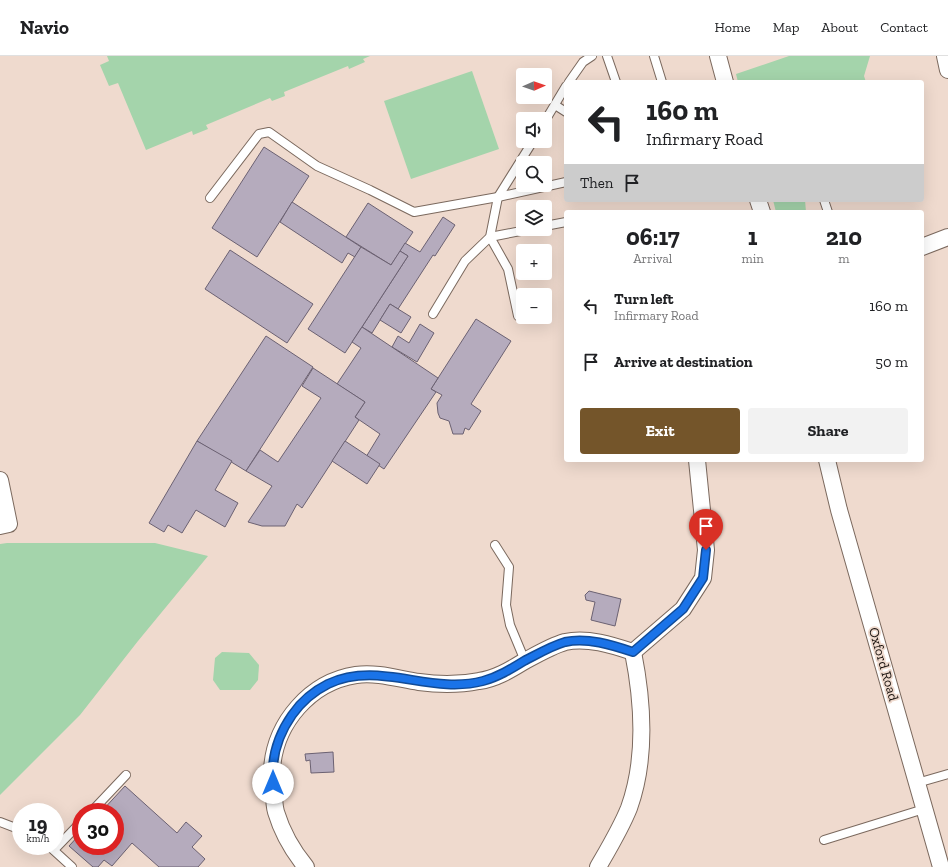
<!DOCTYPE html>
<meta charset="utf-8">
<style>
body{margin:0;font-family:"Zilla Slab",serif;background:#f2f2f2;color:#202124;height:100vh;display:flex;flex-direction:column;font-size:15px;white-space:nowrap}
*{box-sizing:border-box;margin:0}
p{font-size:13px;color:#757577}
.icon{flex:none;width:22px;height:22px;fill:none;stroke:currentColor;stroke-width:2;stroke-linecap:round;stroke-linejoin:round}
.map{position:relative;flex:1;overflow:hidden}
.sheet{position:absolute;left:564px;top:154px;width:360px;height:252px;display:flex;flex-direction:column;background:#fff;border-radius:4px;box-shadow:0 4px 16px #0002}
.sheet>*{flex:none}
.banner{position:absolute;left:564px;top:24px;width:360px;height:122px;border-radius:4px;box-shadow:0 4px 16px #0002;background:#fff;color:#202124;overflow:hidden}
.needle{width:26px;rotate:88deg}
.controls{position:absolute;left:516px;top:12px;display:grid;gap:8px}
.controls a{display:grid;place-items:center;width:36px;height:36px;border-radius:4px;background:#fff;box-shadow:0 4px 16px #0002;font-size:20px}
.speed{position:absolute;left:12px;top:747px;display:flex;gap:8px;font-size:20px;font-weight:700;text-align:center}
.speed>*{display:grid;place-content:center;width:52px;height:52px;border-radius:50%;background:#fff;box-shadow:0 4px 16px #0002;line-height:1}
.speed small{font-size:10px;font-weight:400}
.speed .limit{border:6px solid #d22;background:#fff;color:#111}
.pin{position:absolute;display:grid;place-items:center;width:34px;height:34px;color:#fff;margin:-41px -17px;border-radius:50% 50% 50% 0;rotate:-45deg;box-shadow:0 0 4px #0007}
.pin .icon{rotate:45deg}
.me{position:absolute;width:44px;margin:-22px;rotate:0deg;stroke-linejoin:round;filter:drop-shadow(0 0 3px #0008)}
.turn{display:flex;align-items:center;gap:14px;height:84px;padding:0 16px;font-size:18px}
.turn .icon{width:52px;height:52px;stroke-width:2.5}
.turn b{display:block;font-size:28px;line-height:34px}
.then{display:flex;align-items:center;height:38px;padding:0 16px;background:#0003;gap:8px;font-size:15px}
.eta{display:flex;justify-content:space-evenly;align-items:center;height:68px;text-align:center}
.eta b{font-size:24px;font-weight:800;line-height:28px}
.action{display:flex;gap:8px;margin-top:auto;padding:8px 16px}
.action a{flex:1;height:46px;border-radius:4px;background:#74552a;color:#fff;font-size:16px;font-weight:800;line-height:46px;text-align:center}
.action a+a{background:#f2f2f2;color:#202124}
ul{padding:0;list-style:none}
li{display:flex;align-items:center;gap:12px;height:56px;padding:0 16px}
li div{flex:1}
li b{display:block;font-size:15px}
li em{font-style:normal}
header{display:flex;align-items:center;gap:24px;box-sizing:border-box;height:56px;padding:0 20px;background:#fff;border-bottom:1px solid #e0e0e0}
header strong{font-size:19px}
nav{display:flex;gap:22px;margin-inline-start:auto;font-size:14px}
.map>svg:first-child{display:block}
.green{fill:#a4d4ab}
.building{fill:#b5abbd;stroke:#6b6172}
.lines{fill:none;stroke-linecap:round;stroke-linejoin:round}
.lane-casing{stroke:#7b695e;stroke-width:10}
.street-casing{stroke:#7b695e;stroke-width:18}
.lane{stroke:#fff;stroke-width:8}
.street{stroke:#fff;stroke-width:16}
.route-casing{stroke:#114b97;stroke-width:10}
.route{stroke:#1a73e8;stroke-width:7}
.labels{text-anchor:middle;stroke-width:3.5;stroke-linejoin:round;paint-order:stroke}
.street-label{font-size:14px;fill:#1c1511;stroke:#efdace}
</style>
<header>
<strong>Navio</strong>
<nav><a>Home</a><a>Map</a><a>About</a><a>Contact</a></nav>
</header>
<div class="map">
<svg width="948" height="811" viewBox="0 0 948 811">
<rect width="100%" height="100%" fill="#efdace"/>
<!-- green -->
<g class="green">
<path d="M 107,0 L 370,0 L 363,3 L 365,6 L 349,13 L 348,10 L 284,36 L 285,40 L 272,45 L 270,42 L 206,69 L 208,73 L 193,79 L 192,75 L 146,94 L 118,27 L 109,30 L 100,9 L 109,5 Z"/>
<path d="M 789,0 L 870,0 L 864,20 L 866,26 L 738,26 L 736,18 Z"/>
<path d="M 472,15 L 499,93 L 411,123 L 384,45 Z"/>
<path d="M 773,144 L 805,144 L 806,156 L 776,156 Z"/>
<path d="M 7,487 L 155,487 L 208,500 L 138,585 L 80,659 L 0,739 L 0,488 Z"/>
<path d="M 222,596 L 249,597 L 259,609 L 258,624 L 250,634 L 220,634 L 213,624 L 215,602 Z"/>
</g>
<!-- building -->
<g class="building">
<path d="M 264,91 L 309,120 L 257,201 L 212,172 Z"/>
<path d="M 292,146 L 361,191 L 355,201 L 348,197 L 342,207 L 280,166 Z"/>
<path d="M 368,147 L 413,176 L 391,209 L 346,181 Z"/>
<path d="M 443,161 L 455,169 L 435,200 L 433,199 L 398,253 L 390,248 L 372,277 L 362,271 L 408,200 L 400,195 L 405,187 L 420,196 Z"/>
<path d="M 361,191 L 391,209 L 400,195 L 408,200 L 345,297 L 308,273 Z"/>
<path d="M 230,194 L 313,248 L 287,287 L 205,233 Z"/>
<path d="M 390,248 L 411,261 L 401,277 L 380,264 Z"/>
<path d="M 476,263 L 511,285 L 471,348 L 481,355 L 469,374 L 465,372 L 463,378 L 453,378 L 449,365 L 440,362 L 438,357 L 437,347 L 442,339 L 431,333 Z"/>
<path d="M 420,268 L 434,277 L 417,306 L 392,291 L 398,280 L 409,287 Z"/>
<path d="M 362,271 L 438,322 L 431,333 L 436,336 L 384,413 L 366,401 L 380,378 L 355,361 L 365,346 L 337,328 L 361,292 L 352,286 Z"/>
<path d="M 266,280 L 313,311 L 246,415 L 197,385 Z"/>
<path d="M 313,312 L 365,346 L 355,361 L 359,364 L 302,452 L 297,448 L 285,470 L 262,470 L 248,466 L 272,430 L 246,415 L 260,394 L 278,406 L 321,342 L 302,330 Z"/>
<path d="M 197,385 L 232,405 L 215,434 L 238,447 L 225,471 L 196,454 L 182,477 L 168,469 L 164,476 L 149,467 Z"/>
<path d="M 345,385 L 380,408 L 367,428 L 332,405 Z"/>
<path d="M 589,535 L 621,543 L 615,570 L 591,564 L 595,546 L 586,544 L 585,539 Z"/>
<path d="M 333,696 L 334,716 L 311,717 L 310,704 L 306,705 L 305,698 Z"/>
<path d="M 125,730 L 177,777 L 186,766 L 202,780 L 192,791 L 205,803 L 198,811 L 159,811 L 132,787 L 112,810 L 104,804 L 98,811 L 93,811 L 69,790 L 81,777 L 81,790 L 115,790 L 115,756 L 101,756 Z"/>
</g>
<g class="lines">
<!-- lane casing -->
<g class="lane-casing">
<g id="lane">
<path d="M 607,0 L 616,26"/>
<path d="M 654,0 L 662,26"/>
<path d="M 569,26 L 583,6 L 592,0"/>
<path d="M 555,49 L 566,56"/>
<path d="M 545,65 L 566,30"/>
<path d="M 210,142 L 259,78 L 269,76 L 317,110 L 370,134 L 414,156 L 498,141 L 566,126"/>
<path d="M 824,144 L 828,156"/>
<path d="M 545,170 L 566,166"/>
<path d="M 433,258 L 465,205 L 490,181 L 498,141 L 533,85"/>
<path d="M 518,260 L 508,213 L 490,181 L 531,173"/>
<path d="M 495,489 L 509,511 L 506,549 L 510,569 L 525,605"/>
<path d="M 917,727 L 948,718"/>
<path d="M 91,756 L 126,719"/>
<path d="M 0,766 L 21,774"/>
<path d="M 824,784 L 924,753"/>
<path d="M 49,790 L 72,811"/>
<path d="M 54,794 L 81,766"/>
</g>
</g>
<!-- street casing -->
<g class="street-casing">
<g id="street">
<path d="M 718,0 L 725,26"/>
<path d="M 945,0 L 948,14"/>
<path d="M 758,144 L 762,156"/>
<path d="M 922,191 L 948,181"/>
<path d="M 827,404 L 839,454 L 941,811"/>
<path d="M 0,424 L 9,468 L 0,470"/>
<path d="M 633,596 L 683,553 L 703,522 L 706,494 L 697,404"/>
<path d="M 306,811 C 292,794 282,776 276,756 C 274,749 274,741 274,735 C 273,728 272,720 272,713 C 275,667 310,626 356,619 C 377,616 399,623 419,626 C 440,629 459,629 479,625 C 495,623 510,614 523,606 C 536,599 551,590 565,586 C 587,581 612,589 633,596"/>
<path d="M 598,811 C 609,792 621,772 629,752 C 647,702 643,646 633,596"/>
</g>
</g>
<!-- lane -->
<use href="#lane" class="lane"/>
<!-- street -->
<use href="#street" class="street"/>
</g>
<g class="lines">
<!-- route casing -->
<g class="route-casing">
<path id="route" d="M 273,727 C 271,703 278,679 292,659 C 301,646 314,635 328,628 C 379,604 430,639 483,625 C 498,621 511,613 524,605 C 536,599 551,590 565,586 C 587,581 612,589 633,596 L 683,553 L 703,522 L 706,494"/>
</g>
<!-- route -->
<use href="#route" class="route"/>
</g>
<g class="labels">
<!-- street labels -->
<g class="street-label">
<text transform="translate(884 608) rotate(74)" y="5">Oxford Road</text>
</g>
</g>
</svg>
<div class="controls">
<a><svg class="needle" viewBox="-14 -14 28 28"><path d="M0-13l5 13h-10z" fill="#e53935"/><path d="M0 13l5-13h-10z" fill="#757577"/></svg></a>
<a><svg class="icon" aria-label="sound" viewBox="0 0 24 24"><path d="M4 9h4l5-4v14l-5-4H4zM17 9q2 3 0 6"/></svg></a>
<a><svg class="icon" aria-label="search" viewBox="0 0 24 24"><circle cx="10" cy="10" r="6"/><path d="M15 15l6 6"/></svg></a>
<a><svg class="icon" aria-label="layers" viewBox="0 0 24 24"><path d="M12 4l9 5-9 5-9-5zM3 14l9 5 9-5"/></svg></a>
<a>+</a>
<a>−</a>
</div>
<div class="speed"><div>19<small>km/h</small></div><div class="limit">30</div></div>
<div class="pin" style="left:706px;top:494px;background:#d93025"><svg class="icon" aria-label="arrive" viewBox="0 0 24 24"><path d="M6 21V4h12l-3 4 3 4H6"/></svg></div>
<svg class="me" style="left:273px;top:727px" viewBox="-20 -20 40 40"><circle r="19" fill="#fff"/><path d="M0-13L10 11 0 6-10 11z" fill="#1a73e8"/></svg>
<div class="banner">
<div class="turn"><svg class="icon" aria-label="left" viewBox="0 0 24 24"><path d="M17 20v-9H6M10 6l-5 5 5 5"/></svg><div><b>160 m</b>Infirmary Road</div></div>
<div class="then">Then<svg class="icon" aria-label="arrive" viewBox="0 0 24 24"><path d="M6 21V4h12l-3 4 3 4H6"/></svg></div>
</div>
<section class="sheet">
<div class="eta">
<div><b>06:17</b><p>Arrival</p></div>
<div><b>1</b><p>min</p></div>
<div><b>210</b><p>m</p></div>
</div>
<ul>
<li><svg class="icon" aria-label="left" viewBox="0 0 24 24"><path d="M17 20v-9H6M10 6l-5 5 5 5"/></svg><div><b>Turn left</b><p>Infirmary Road</p></div><em>160 m</em></li>
<li><svg class="icon" aria-label="arrive" viewBox="0 0 24 24"><path d="M6 21V4h12l-3 4 3 4H6"/></svg><div><b>Arrive at destination</b></div><em>50 m</em></li>
</ul>
<div class="action"><a>Exit</a><a>Share</a></div>
</section>
</div>
